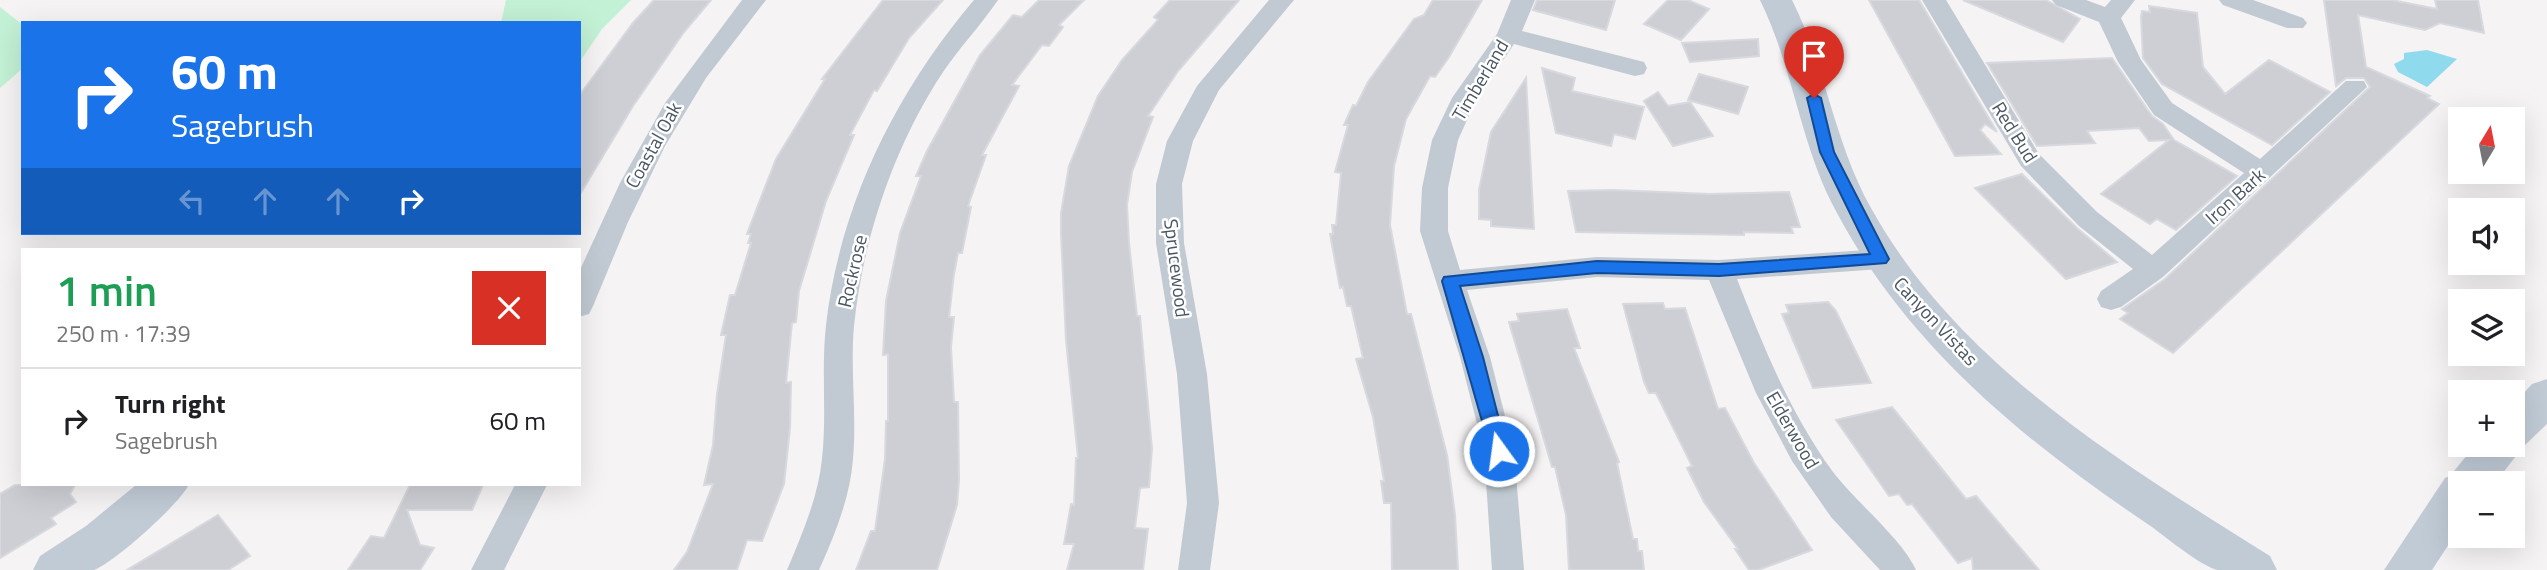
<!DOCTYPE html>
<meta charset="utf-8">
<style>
body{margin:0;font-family:"Titillium Web",sans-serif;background:#f6f6f6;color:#202124;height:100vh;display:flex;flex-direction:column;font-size:26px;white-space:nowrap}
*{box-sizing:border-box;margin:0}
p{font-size:23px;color:#757577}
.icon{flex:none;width:38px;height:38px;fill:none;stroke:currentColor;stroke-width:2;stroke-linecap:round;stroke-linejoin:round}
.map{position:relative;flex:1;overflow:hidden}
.sheet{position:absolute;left:21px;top:248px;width:560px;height:238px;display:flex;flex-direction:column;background:#fff;border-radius:0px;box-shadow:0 7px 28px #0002}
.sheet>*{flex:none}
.hud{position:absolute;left:21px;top:21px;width:560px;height:214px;border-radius:0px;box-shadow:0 7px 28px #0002;background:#1a73e8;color:#fff;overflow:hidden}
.needle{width:46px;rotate:10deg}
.fabs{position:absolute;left:2448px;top:107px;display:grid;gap:14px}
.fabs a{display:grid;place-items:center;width:77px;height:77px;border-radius:0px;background:#fff;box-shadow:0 7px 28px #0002;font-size:35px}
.pin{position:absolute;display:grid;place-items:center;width:60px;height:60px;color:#fff;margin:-72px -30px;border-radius:50% 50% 50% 0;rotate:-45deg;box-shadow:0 0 7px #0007}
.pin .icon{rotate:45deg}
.me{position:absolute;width:77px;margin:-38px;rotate:346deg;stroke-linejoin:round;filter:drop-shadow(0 0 5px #0008)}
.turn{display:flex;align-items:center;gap:24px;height:147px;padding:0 35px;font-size:32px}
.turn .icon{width:91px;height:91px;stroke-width:2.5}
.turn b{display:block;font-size:49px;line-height:60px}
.lanes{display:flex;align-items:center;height:66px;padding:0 35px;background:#0003;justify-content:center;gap:35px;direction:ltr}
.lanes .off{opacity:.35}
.round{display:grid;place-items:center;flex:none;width:74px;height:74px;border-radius:0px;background:#f6f6f6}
.headline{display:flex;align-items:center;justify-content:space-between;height:119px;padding:0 35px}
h1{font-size:42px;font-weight:600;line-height:52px;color:#1e9e55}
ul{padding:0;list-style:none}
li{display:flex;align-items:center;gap:21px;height:105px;padding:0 35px;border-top:2px solid #e0e0e0}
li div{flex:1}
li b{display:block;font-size:26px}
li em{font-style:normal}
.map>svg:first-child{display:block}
.green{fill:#c3f1d5}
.water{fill:#90daee}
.building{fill:#cdcfd5;stroke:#d7d9de;stroke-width:2}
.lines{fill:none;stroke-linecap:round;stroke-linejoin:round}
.street{fill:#c1cad2;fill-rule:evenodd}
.secondary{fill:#c1cbd6;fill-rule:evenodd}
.route{fill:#1a73e8;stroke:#114b97;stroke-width:2}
.labels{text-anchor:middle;stroke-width:5;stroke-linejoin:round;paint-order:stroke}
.street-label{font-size:19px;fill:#4a5661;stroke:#fff}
</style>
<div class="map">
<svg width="2547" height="570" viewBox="0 0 2547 570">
<rect width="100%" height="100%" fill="#f5f3f3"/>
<!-- green -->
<g class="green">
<path d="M 506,0 L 631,0 L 602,29 L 579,63 L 579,23 L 501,23 Z"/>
<path d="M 0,7 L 23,25 L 23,68 L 0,88 Z"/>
</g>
<!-- water -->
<path class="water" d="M 2427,50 L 2457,59 L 2427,87 L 2398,72 L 2394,64 L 2404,59 L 2404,53 Z"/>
<!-- building -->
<g class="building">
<path d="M 654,0 L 711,0 L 684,32 L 633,106 L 579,196 L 579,96 L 633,23 Z"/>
<path d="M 883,0 L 943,0 L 909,38 L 877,91 L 874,90 L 850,135 L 854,135 L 826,201 L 799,291 L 796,322 L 792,323 L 786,383 L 791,382 L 790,428 L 784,484 L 762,541 L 747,540 L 737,570 L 674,570 L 687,552 L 713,484 L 704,485 L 713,445 L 717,394 L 726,335 L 721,335 L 730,295 L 735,295 L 751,243 L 748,243 L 751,234 L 747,234 L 755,213 L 776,159 L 825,79 L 822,79 Z"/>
<path d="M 1039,0 L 1084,0 L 1059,25 L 1063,27 L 1049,46 L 1042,45 L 1012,85 L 1019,86 L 982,155 L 986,155 L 968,206 L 971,207 L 962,253 L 958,253 L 954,274 L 949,317 L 954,317 L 951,347 L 954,402 L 958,402 L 959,480 L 957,505 L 937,570 L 856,570 L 871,531 L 875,531 L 885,459 L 886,421 L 888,421 L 888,354 L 883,355 L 886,301 L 900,233 L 921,176 L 916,176 L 927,151 L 980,55 L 1013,15 L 1022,17 Z"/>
<path d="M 1170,0 L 1239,0 L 1178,71 L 1148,116 L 1153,117 L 1132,172 L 1127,205 L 1129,243 L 1137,316 L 1140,316 L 1152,449 L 1149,487 L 1140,488 L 1135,528 L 1148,529 L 1143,570 L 1067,570 L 1074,544 L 1064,544 L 1071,504 L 1074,505 L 1076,458 L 1078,458 L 1066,340 L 1061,234 L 1061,213 L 1069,166 L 1098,96 L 1122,60 L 1158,20 L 1154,17 Z"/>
<path d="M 1433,0 L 1482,0 L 1449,57 L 1435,77 L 1430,76 L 1406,119 L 1394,166 L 1390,225 L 1407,314 L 1411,314 L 1447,455 L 1455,515 L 1458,570 L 1392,570 L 1391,503 L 1384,503 L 1381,481 L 1384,481 L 1373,417 L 1356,359 L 1363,358 L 1351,306 L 1347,306 L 1343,287 L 1340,288 L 1330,234 L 1333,234 L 1332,225 L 1336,225 L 1341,173 L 1335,172 L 1348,125 L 1344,125 L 1353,105 L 1356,106 L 1368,82 L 1414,19 L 1424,15 Z"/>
<path d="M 1537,0 L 1615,0 L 1606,30 L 1533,10 Z"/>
<path d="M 1668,0 L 1688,0 L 1709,9 L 1681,40 L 1644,24 Z"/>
<path d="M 1869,0 L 1919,0 L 1997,132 L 1985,124 L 1980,130 L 2001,154 L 1955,156 Z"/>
<path d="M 1963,0 L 2046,0 L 2080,19 L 2063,42 Z"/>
<path d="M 2324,0 L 2392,0 L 2437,9 L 2435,0 L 2478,0 L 2484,33 L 2440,23 L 2425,30 L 2358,15 L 2366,67 L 2430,96 L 2427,98 L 2439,104 L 2173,353 L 2120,319 L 2128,313 L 2122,309 L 2165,279 L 2370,87 L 2364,78 L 2346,78 L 2336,86 Z"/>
<path d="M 2149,6 L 2197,13 L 2203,67 L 2225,94 L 2269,60 L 2330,92 L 2272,145 L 2162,84 L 2143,58 L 2141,17 L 2142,11 L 2150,12 Z"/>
<path d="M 1758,39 L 1759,56 L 1690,62 L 1682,43 Z"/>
<path d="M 2112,58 L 2152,116 L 2163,124 L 2174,140 L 2237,176 L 2176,230 L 2157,219 L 2150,224 L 2101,194 L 2169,140 L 2149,141 L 2139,128 L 2087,131 L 2095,143 L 2037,146 L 1987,63 Z"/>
<path d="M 1542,68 L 1575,78 L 1572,91 L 1644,107 L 1635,139 L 1614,134 L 1611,146 L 1556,133 Z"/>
<path d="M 1699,74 L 1748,87 L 1738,114 L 1688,100 Z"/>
<path d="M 1526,78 L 1534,229 L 1491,226 L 1491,220 L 1479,219 L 1479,190 L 1491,132 Z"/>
<path d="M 1658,92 L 1668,106 L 1690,102 L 1713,136 L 1673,146 L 1644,101 Z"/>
<path d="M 2022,174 L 2077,228 L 2117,262 L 2066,279 L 1975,188 Z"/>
<path d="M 1613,190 L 1709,194 L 1789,192 L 1800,227 L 1791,227 L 1793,233 L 1744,232 L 1744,235 L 1576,232 L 1568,191 Z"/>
<path d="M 1828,302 L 1836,311 L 1871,383 L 1813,388 L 1782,314 L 1789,313 L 1786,305 Z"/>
<path d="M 1663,303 L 1665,309 L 1685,308 L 1718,409 L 1725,408 L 1754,463 L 1812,550 L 1758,570 L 1749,570 L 1735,549 L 1738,549 L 1704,502 L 1687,468 L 1692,466 L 1656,393 L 1649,393 L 1644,382 L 1623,304 Z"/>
<path d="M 1567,309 L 1580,348 L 1574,348 L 1619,462 L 1617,463 L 1633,539 L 1637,539 L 1638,551 L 1642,551 L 1644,570 L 1569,570 L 1566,515 L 1555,467 L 1552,467 L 1509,322 L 1519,321 L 1517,314 Z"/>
<path d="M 1892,407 L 1966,499 L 1976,496 L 2039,570 L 1973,570 L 1972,558 L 1958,563 L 1912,504 L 1907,505 L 1899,494 L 1889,496 L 1836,420 Z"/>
<path d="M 15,485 L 75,485 L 70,494 L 76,502 L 51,518 L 56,524 L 0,558 L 0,494 Z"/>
<path d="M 410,485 L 483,485 L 472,510 L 407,510 L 420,545 L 434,548 L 420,570 L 348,570 L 371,536 L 384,538 Z"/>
<path d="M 218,515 L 250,556 L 228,570 L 127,570 Z"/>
</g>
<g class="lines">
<!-- street -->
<g class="street">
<path d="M 742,0 L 766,0 L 706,78 L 665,146 L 628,222 L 593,306 L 589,314 L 579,317 L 579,272 L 620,183 L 665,103 Z"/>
<path d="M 974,0 L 998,0 C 981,25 960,47 943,72 C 894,146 863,238 854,326 C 850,370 857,414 853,459 C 850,498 835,534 819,570 L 787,570 C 802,534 818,498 822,459 C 827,415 821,370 826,325 C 840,204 896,92 974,0 Z"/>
<path d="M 1269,0 L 1294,0 L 1219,90 L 1193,141 L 1182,184 L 1184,243 L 1207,374 L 1219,503 L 1210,570 L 1178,570 L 1187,503 L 1177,374 L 1156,243 L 1156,184 L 1167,141 L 1197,86 Z"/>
<path d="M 1511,0 L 1535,0 L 1522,31 L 1644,62 L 1647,68 L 1644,74 L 1635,76 L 1514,44 L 1476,100 L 1458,140 L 1448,188 L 1448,231 L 1460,270 L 1597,257 L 1719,260 L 1881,249 L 1891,252 L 1895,259 L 1891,266 L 1881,269 L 1737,279 C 1763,346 1790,413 1833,472 C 1856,502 1902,539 1916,570 L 1880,570 L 1831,517 L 1792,461 L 1756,393 L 1709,280 L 1597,277 L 1467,290 L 1490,357 L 1514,451 L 1524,570 L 1492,570 L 1484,451 L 1460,357 L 1420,231 L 1422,188 L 1432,140 L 1452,98 L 1497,34 Z"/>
<path d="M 1922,0 L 1946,0 L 2039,154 L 2097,212 L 2152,255 L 2244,173 L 2154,115 L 2118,62 L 2099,22 L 2056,5 L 2052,0 L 2086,0 L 2105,7 L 2111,0 L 2135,0 L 2121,18 L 2141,60 L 2172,103 L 2260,159 L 2346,81 L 2364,81 L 2367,87 L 2163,277 L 2121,307 L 2111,310 L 2101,307 L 2097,299 L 2101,291 L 2133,269 L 2079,226 L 2021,166 Z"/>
<path d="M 2219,0 L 2253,0 L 2303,18 L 2307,23 L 2303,28 L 2287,28 L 2223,5 Z"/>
<path d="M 515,485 L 547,485 L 504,570 L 471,570 Z"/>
</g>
<!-- secondary -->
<g class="secondary">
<path d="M 1760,0 L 1792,0 C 1826,67 1834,142 1871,208 C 1958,365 2122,463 2270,556 L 2277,570 C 2258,570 2237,570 2218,570 C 2202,567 2167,538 2152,527 C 2027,443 1909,348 1837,213 C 1800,146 1794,69 1760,0 Z"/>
<path d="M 2547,379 L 2547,424 L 2523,447 L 2495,483 L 2460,483 L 2460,527 L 2432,570 L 2384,570 L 2445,478 L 2450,476 L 2476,444 L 2513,444 L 2513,405 L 2532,384 Z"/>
<path d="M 136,485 L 188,486 C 179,504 114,563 94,570 C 78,570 51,570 33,570 L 40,556 L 86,526 Z"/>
</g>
</g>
<!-- route -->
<path class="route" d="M 1814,94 L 1821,98 L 1834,152 L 1889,259 L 1886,263 L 1719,276 L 1597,273 L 1460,286 L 1483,357 L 1507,451 L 1505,456 L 1492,456 L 1442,281 L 1444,277 L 1597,261 L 1719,264 L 1870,254 L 1820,152 L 1807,98 Z"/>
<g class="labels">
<!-- street labels -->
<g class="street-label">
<text transform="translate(1480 80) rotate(-59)" y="7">Timberland</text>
<text transform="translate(2015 132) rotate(58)" y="7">Red Bud</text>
<text transform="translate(653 145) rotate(-61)" y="7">Coastal Oak</text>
<text transform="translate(2235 196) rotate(-42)" y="7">Iron Bark</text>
<text transform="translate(1177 268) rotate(83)" y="7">Sprucewood</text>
<text transform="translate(852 271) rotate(-77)" y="7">Rockrose</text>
<text transform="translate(1936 321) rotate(47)" y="7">Canyon Vistas</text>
<text transform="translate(1793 430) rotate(60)" y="7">Elderwood</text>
</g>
</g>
</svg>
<div class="fabs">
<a><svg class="needle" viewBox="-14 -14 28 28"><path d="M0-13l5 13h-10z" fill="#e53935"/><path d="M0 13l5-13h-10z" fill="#757577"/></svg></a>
<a><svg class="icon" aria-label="sound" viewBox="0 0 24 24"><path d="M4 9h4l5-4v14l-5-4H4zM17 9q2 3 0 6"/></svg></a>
<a><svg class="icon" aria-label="layers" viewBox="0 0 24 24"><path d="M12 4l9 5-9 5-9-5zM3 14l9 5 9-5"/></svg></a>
<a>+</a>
<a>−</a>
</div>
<div class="pin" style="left:1814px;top:98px;background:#d93025"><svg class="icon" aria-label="arrive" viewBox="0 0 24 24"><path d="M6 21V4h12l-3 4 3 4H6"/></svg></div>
<svg class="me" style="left:1499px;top:451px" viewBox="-20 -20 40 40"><circle r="17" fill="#1a73e8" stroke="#fff" stroke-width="3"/><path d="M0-11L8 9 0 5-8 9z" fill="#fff"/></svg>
<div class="hud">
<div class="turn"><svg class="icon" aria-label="right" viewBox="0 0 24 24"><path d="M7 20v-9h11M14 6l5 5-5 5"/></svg><div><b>60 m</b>Sagebrush</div></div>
<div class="lanes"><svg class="icon off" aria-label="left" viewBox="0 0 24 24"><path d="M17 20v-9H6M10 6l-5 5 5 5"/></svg><svg class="icon off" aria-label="ahead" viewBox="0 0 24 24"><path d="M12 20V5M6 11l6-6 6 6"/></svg><svg class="icon off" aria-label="ahead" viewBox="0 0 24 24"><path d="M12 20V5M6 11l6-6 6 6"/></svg><svg class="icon" aria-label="right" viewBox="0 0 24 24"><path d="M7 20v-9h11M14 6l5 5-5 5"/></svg></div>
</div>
<section class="sheet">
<div class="headline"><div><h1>1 min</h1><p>250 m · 17:39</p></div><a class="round" style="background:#d93025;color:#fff"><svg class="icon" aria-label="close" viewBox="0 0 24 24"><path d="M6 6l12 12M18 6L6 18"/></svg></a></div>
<ul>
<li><svg class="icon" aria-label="right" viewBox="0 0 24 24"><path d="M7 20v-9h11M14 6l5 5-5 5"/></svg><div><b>Turn right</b><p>Sagebrush</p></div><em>60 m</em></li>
</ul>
</section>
</div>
